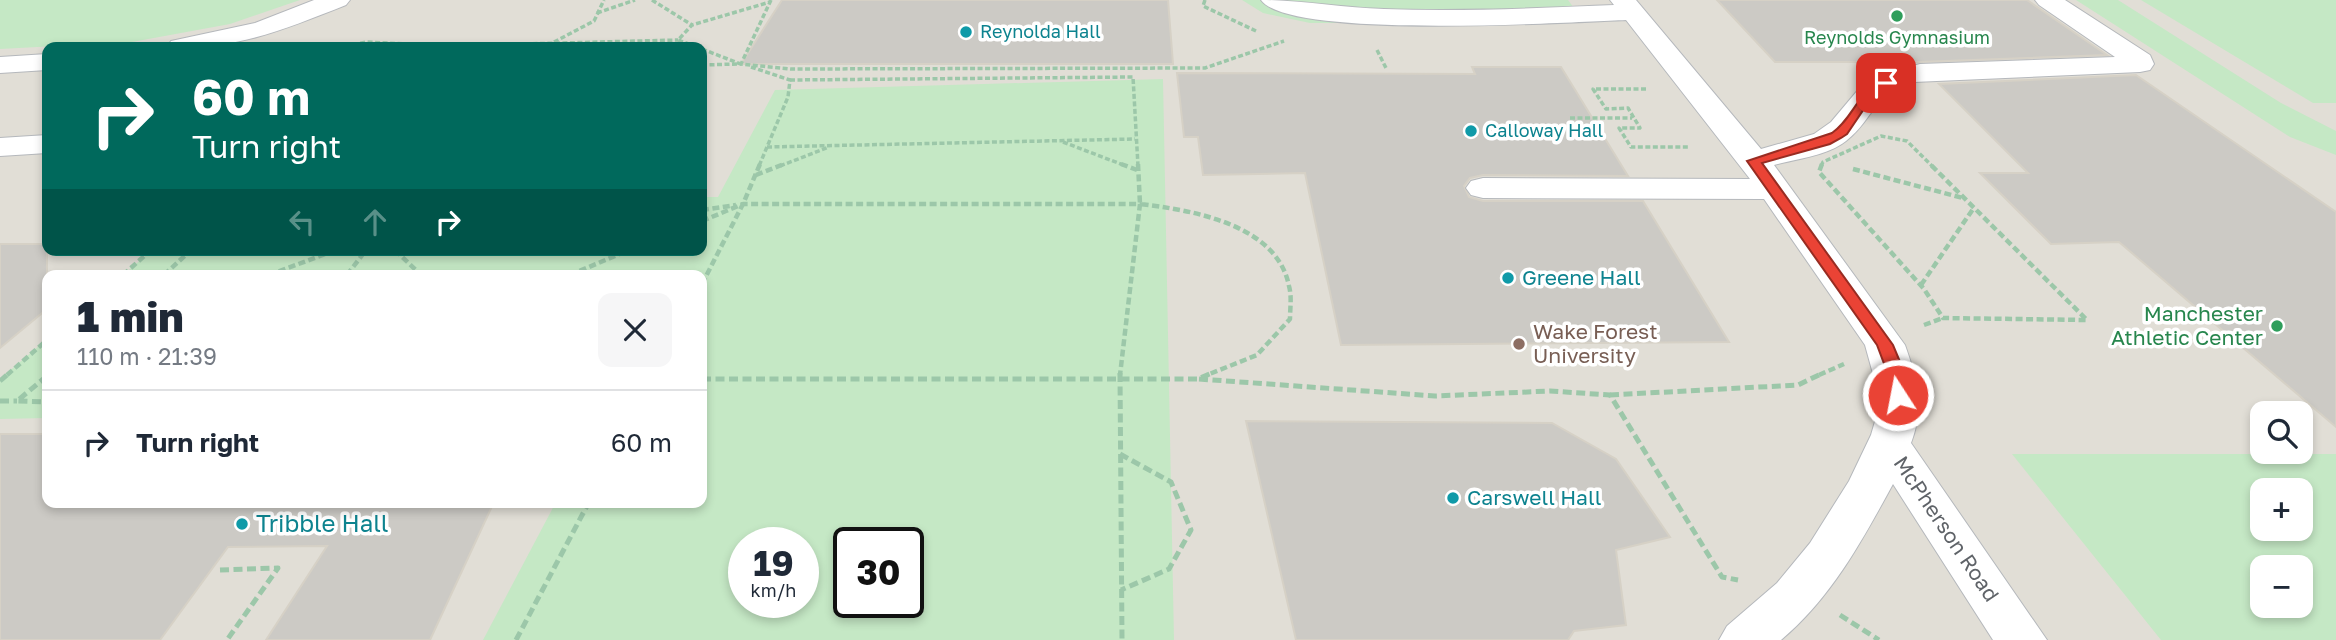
<!DOCTYPE html>
<meta charset="utf-8">
<style>
body{margin:0;font-family:"Golos Text",sans-serif;background:#f6f6f7;color:#1f2937;height:100vh;display:flex;flex-direction:column;font-size:26px;white-space:nowrap}
*{box-sizing:border-box;margin:0}
p{font-size:23px;color:#747a83}
.icon{flex:none;width:38px;height:38px;fill:none;stroke:currentColor;stroke-width:2;stroke-linecap:round;stroke-linejoin:round}
.map{position:relative;flex:1;overflow:hidden}
.side{position:absolute;left:42px;top:270px;width:665px;height:238px;display:flex;flex-direction:column;background:#fff;border-radius:14px;box-shadow:0 4px 10px #0003}
.side>*{flex:none}
.hud{position:absolute;left:42px;top:42px;width:665px;height:214px;border-radius:14px;box-shadow:0 4px 10px #0003;background:#00695c;color:#fff;overflow:hidden}
.controls{position:absolute;left:2250px;top:401px;display:grid;gap:14px}
.controls a{display:grid;place-items:center;width:63px;height:63px;border-radius:14px;background:#fff;box-shadow:0 4px 10px #0003;font-size:35px}
.speed{position:absolute;left:728px;top:527px;display:flex;gap:14px;font-size:35px;font-weight:700;text-align:center}
.speed>*{display:grid;place-content:center;width:91px;height:91px;border-radius:50%;background:#fff;box-shadow:0 4px 10px #0003;line-height:1}
.speed small{font-size:18px;font-weight:400}
.speed .limit{border:4px solid #111;border-radius:10px;background:#fff;color:#111}
.pin{position:absolute;display:grid;place-items:center;width:60px;height:60px;color:#fff;margin:-30px;border-radius:14px;box-shadow:0 4px 10px #0006}
.me{position:absolute;width:77px;margin:-38px;rotate:349deg;stroke-linejoin:round;filter:drop-shadow(0 0 5px #0008)}
.turn{display:flex;align-items:center;gap:24px;height:147px;padding:0 35px;font-size:32px}
.turn .icon{width:91px;height:91px;stroke-width:2.5}
.turn b{display:block;font-size:49px;line-height:60px}
.lanes{display:flex;align-items:center;height:66px;padding:0 35px;background:#0003;justify-content:center;gap:35px;direction:ltr}
.lanes .off{opacity:.35}
.round{display:grid;place-items:center;flex:none;width:74px;height:74px;border-radius:14px;background:#f6f6f7}
.overview{display:flex;align-items:center;justify-content:space-between;height:119px;padding:0 35px}
h1{font-size:42px;font-weight:800;line-height:52px}
ul{padding:0;list-style:none}
li{display:flex;align-items:center;gap:21px;height:105px;padding:0 35px;border-top:2px solid #e0e1e3}
li div{flex:1}
li b{display:block;font-size:26px}
li em{font-style:normal}
.map>svg:first-child{display:block}
.education{fill:#e1ded6;fill-rule:evenodd}
.green{fill:#c5e8c5;fill-rule:evenodd}
.building{fill:#cccac5;stroke:#d6d1c6;stroke-width:2}
.lines{fill:none;stroke-linecap:round;stroke-linejoin:round}
.minor-casing{stroke:#b5b8bc;stroke-width:2}
.path-far2{stroke:#9cc7a9;stroke-width:3.5;stroke-dasharray:5 2.5;stroke-linecap:butt}
.path-far1{stroke:#9cc7a9;stroke-width:4.5;stroke-dasharray:7 3.5;stroke-linecap:butt}
.path{stroke:#9cc7a9;stroke-width:5;stroke-dasharray:9 4.5;stroke-linecap:butt}
.minor{fill:#fff;fill-rule:evenodd}
.route{fill:#ea4335;stroke:#982c22;stroke-width:2}
.leisure-dot{fill:#2e9e5b;stroke:#fff;stroke-width:2.5}
.culture-dot{fill:#0f9aa8;stroke:#fff;stroke-width:2.5}
.education-dot{fill:#8d6e63;stroke:#fff;stroke-width:2.5}
.labels{text-anchor:middle;stroke-width:7;stroke-linejoin:round;paint-order:stroke}
.far-culture-label{font-size:18px;fill:#0d838f;stroke:#fff;text-anchor:start}
.far-leisure-label{font-size:18px;fill:#27864d;stroke:#fff}
.culture-label{font-size:21px;fill:#0d838f;stroke:#fff;text-anchor:start}
.leisure-label{font-size:21px;fill:#27864d;stroke:#fff;text-anchor:end}
.education-label{font-size:21px;fill:#785e54;stroke:#fff;text-anchor:start}
.street-label{font-size:21px;fill:#5f6368;stroke:#fff}
.near-culture-label{font-size:24px;fill:#0d838f;stroke:#fff;text-anchor:start}
</style>
<div class="map">
<svg width="2336" height="640" viewBox="0 0 2336 640">
<rect width="100%" height="100%" fill="#f1efe8"/>
<!-- education -->
<path class="education" d="M 0,0 L 2336,0 L 2336,640 L 0,640 ZM 47,47 L 702,47 L 702,250 L 47,250 ZM 47,275 L 702,275 L 702,502 L 47,502 ZM 2263,413 L 2301,413 L 2301,452 L 2263,452 ZM 2263,490 L 2301,490 L 2301,528 L 2263,528 ZM 744,542 L 803,542 L 803,602 L 744,602 ZM 849,542 L 908,542 L 908,602 L 849,602 ZM 2263,567 L 2301,567 L 2301,606 L 2263,606 Z"/>
<!-- green -->
<g class="green">
<path d="M 0,0 L 300,0 L 230,24 L 132,42 L 0,49 Z"/>
<path d="M 1242,0 L 1568,0 L 1585,23 L 1310,23 L 1263,13 Z"/>
<path d="M 2076,0 L 2118,0 L 2281,103 L 2336,131 L 2336,155 L 2290,137 Z"/>
<path d="M 2141,0 L 2336,0 L 2336,103 L 2313,103 Z"/>
<path d="M 1163,79 L 1174,640 L 483,640 L 556,502 L 702,502 L 702,275 L 123,275 L 152,250 L 702,250 L 702,197 L 718,197 L 775,90 ZM 803,542 L 803,602 L 744,602 L 744,542 ZM 908,542 L 908,602 L 849,602 L 849,542 Z"/>
<path d="M 47,339 L 47,418 L 0,419 L 0,379 Z"/>
<path d="M 2012,454 L 2336,454 L 2336,640 L 2161,640 ZM 2301,490 L 2301,528 L 2263,528 L 2263,490 ZM 2301,567 L 2301,606 L 2263,606 L 2263,567 Z"/>
</g>
<!-- building -->
<g class="building">
<path d="M 782,0 L 1168,0 L 1173,64 L 741,64 Z"/>
<path d="M 1717,0 L 2027,0 L 2107,55 L 1918,62 L 1775,62 Z"/>
<path d="M 1472,67 L 1561,67 L 1628,176 L 1483,175 L 1470,178 L 1464,186 L 1469,197 L 1483,201 L 1643,201 L 1729,342 L 1341,345 L 1305,173 L 1203,175 L 1198,137 L 1184,137 L 1177,73 L 1475,74 Z"/>
<path d="M 2136,75 L 2336,212 L 2336,427 L 2119,242 L 2051,244 L 1980,173 L 2028,173 L 1939,84 Z"/>
<path d="M 0,244 L 47,244 L 47,309 L 0,348 Z"/>
<path d="M 1246,421 L 1552,423 L 1616,459 L 1670,537 L 1616,550 L 1626,625 L 1574,631 L 1568,640 L 1296,640 Z"/>
<path d="M 0,434 L 47,434 L 47,502 L 494,502 L 430,640 L 266,640 L 327,546 L 228,547 L 160,640 L 0,640 Z"/>
</g>
<g class="lines">
<!-- minor casing -->
<g class="minor-casing">
<g id="minor">
<path d="M 314,0 L 350,0 L 346,5 C 283,30 236,50 167,47 L 171,41 L 255,23 Z"/>
<path d="M 1261,0 C 1302,0 1342,8 1384,9 C 1460,12 1537,8 1614,5 L 1610,0 L 1636,0 L 1761,149 L 1814,134 L 1831,122 L 1863,84 L 1886,73 L 1920,64 L 2115,57 L 2039,5 L 2035,0 L 2065,0 L 2150,55 L 2154,64 L 2150,70 L 2140,72 L 1914,82 C 1869,97 1876,117 1846,141 C 1827,156 1796,159 1774,165 L 1905,345 C 1917,378 1924,410 1911,443 L 2047,640 L 1993,640 L 1893,484 C 1862,541 1831,598 1781,640 L 1719,640 L 1727,626 L 1777,583 L 1810,543 L 1849,481 L 1871,435 L 1876,418 L 1875,381 L 1865,345 L 1764,199 L 1483,198 L 1471,195 L 1466,188 L 1471,181 L 1483,178 L 1750,179 L 1626,20 C 1569,22 1289,40 1261,0 Z"/>
<path d="M 47,54 L 47,70 L 0,73 L 0,57 Z"/>
<path d="M 47,135 L 47,153 L 0,156 L 0,138 Z"/>
</g>
</g>
<!-- path-far2 -->
<g class="path-far2">
<path d="M 652,0 L 692,25"/>
<path d="M 771,0 L 741,64 L 791,69 L 1205,68 L 1284,41"/>
<path d="M 1205,0 L 1203,6 L 1256,31"/>
<path d="M 597,13 L 635,0"/>
<path d="M 554,42 L 594,21 L 604,0"/>
<path d="M 338,47 L 367,42 L 444,46 L 678,40"/>
<path d="M 697,47 L 678,40 L 692,25 L 770,2"/>
<path d="M 702,49 L 743,65"/>
<path d="M 1377,50 L 1387,70"/>
<path d="M 702,65 L 737,64"/>
<path d="M 751,67 L 790,80 L 788,97 L 759,166"/>
<path d="M 790,80 L 1133,77 L 1138,166"/>
<path d="M 1646,89 L 1593,89 L 1606,109 L 1628,108 L 1640,128 L 1619,128 L 1631,147 L 1689,147"/>
<path d="M 1570,118 L 1632,118"/>
<path d="M 1063,142 L 1126,166"/>
<path d="M 767,147 L 1135,139"/>
<path d="M 780,166 L 829,147"/>
<path d="M 1821,166 L 1823,162 L 1881,136 L 1907,141 L 1932,166"/>
</g>
<!-- path-far1 -->
<g class="path-far1">
<path d="M 1121,164 L 1137,170"/>
<path d="M 1138,164 L 1140,204 C 1191,210 1277,224 1289,286 C 1292,297 1290,308 1290,319 L 1257,355 L 1207,375"/>
<path d="M 1822,164 L 1819,172 L 1924,289 L 1943,318 L 2087,320 L 1930,164"/>
<path d="M 1853,169 L 1963,198"/>
<path d="M 756,175 L 784,164"/>
<path d="M 702,210 L 736,205"/>
<path d="M 702,221 L 743,204 L 1140,204 L 1120,375"/>
<path d="M 395,250 L 421,275"/>
<path d="M 123,275 L 151,250"/>
<path d="M 164,275 L 191,250"/>
<path d="M 269,275 L 336,250"/>
<path d="M 347,275 L 366,250"/>
<path d="M 570,275 L 629,250"/>
<path d="M 702,284 L 743,204 L 760,164"/>
<path d="M 1921,285 L 1973,209"/>
<path d="M 1924,325 L 1943,318"/>
<path d="M 7,375 L 47,340"/>
<path d="M 1819,375 L 1844,364"/>
</g>
<!-- path -->
<g class="path">
<path d="M 1120,373 L 1122,640"/>
<path d="M 47,376 L 17,401 L 47,402"/>
<path d="M 702,379 L 1198,379 L 1212,373"/>
<path d="M 1199,379 L 1435,396 L 1550,391 L 1610,395 L 1722,577 L 1738,580"/>
<path d="M 0,381 L 9,373"/>
<path d="M 1610,395 L 1798,385 L 1823,373"/>
<path d="M 0,401 L 17,401"/>
<path d="M 1120,454 L 1171,482 L 1191,530 L 1169,569 L 1121,590"/>
<path d="M 220,570 L 278,568 L 227,640"/>
<path d="M 1840,615 L 1879,640"/>
<path d="M 516,640 L 589,502"/>
</g>
<!-- minor -->
<use href="#minor" class="minor"/>
</g>
<!-- route -->
<path class="route" d="M 1886,79 L 1892,83 L 1891,85 L 1868,103 L 1847,134 L 1841,138 L 1830,144 L 1762,163 L 1893,345 L 1903,369 L 1906,395 L 1898,401 L 1889,395 L 1886,369 L 1877,345 L 1747,161 L 1832,133 C 1854,118 1857,90 1886,79 Z"/>
<!-- markers -->
<g class="leisure-dot">
<circle cx="1897" cy="16" r="7"/>
<circle cx="2277" cy="326" r="7"/>
</g>
<g class="culture-dot">
<circle cx="966" cy="32" r="7"/>
<circle cx="1471" cy="131" r="7"/>
<circle cx="1508" cy="278" r="7"/>
<circle cx="1453" cy="498" r="7"/>
<circle cx="242" cy="524" r="7"/>
</g>
<circle class="education-dot" cx="1519" cy="344" r="7"/>
<g class="labels">
<!-- far-culture labels -->
<g class="far-culture-label">
<text x="980" y="38">Reynolda Hall</text>
<text x="1485" y="137">Calloway Hall</text>
</g>
<!-- far-leisure labels -->
<g class="far-leisure-label">
<text x="1897" y="44">Reynolds Gymnasium</text>
</g>
<!-- culture labels -->
<g class="culture-label">
<text x="1522" y="285">Greene Hall</text>
<text x="1467" y="505">Carswell Hall</text>
</g>
<!-- leisure labels -->
<g class="leisure-label">
<text x="2263" y="321">Manchester<tspan x="2263" dy="24">Athletic Center</tspan></text>
</g>
<!-- education labels -->
<g class="education-label">
<text x="1533" y="339">Wake Forest<tspan x="1533" dy="24">University</tspan></text>
</g>
<!-- street labels -->
<g class="street-label">
<text transform="translate(1946 529) rotate(56)" y="7">McPherson Road</text>
</g>
<!-- near-culture labels -->
<g class="near-culture-label">
<text x="256" y="532">Tribble Hall</text>
</g>
</g>
</svg>
<div class="controls">
<a><svg class="icon" aria-label="search" viewBox="0 0 24 24"><circle cx="10" cy="10" r="6"/><path d="M15 15l6 6"/></svg></a>
<a>+</a>
<a>−</a>
</div>
<div class="speed"><div>19<small>km/h</small></div><div class="limit">30</div></div>
<div class="pin" style="left:1886px;top:83px;background:#d93025"><svg class="icon" aria-label="arrive" viewBox="0 0 24 24"><path d="M6 21V4h12l-3 4 3 4H6"/></svg></div>
<svg class="me" style="left:1898px;top:395px" viewBox="-20 -20 40 40"><circle r="17" fill="#ea4335" stroke="#fff" stroke-width="3"/><path d="M0-11L8 9 0 5-8 9z" fill="#fff"/></svg>
<div class="hud">
<div class="turn"><svg class="icon" aria-label="right" viewBox="0 0 24 24"><path d="M7 20v-9h11M14 6l5 5-5 5"/></svg><div><b>60 m</b>Turn right</div></div>
<div class="lanes"><svg class="icon off" aria-label="left" viewBox="0 0 24 24"><path d="M17 20v-9H6M10 6l-5 5 5 5"/></svg><svg class="icon off" aria-label="ahead" viewBox="0 0 24 24"><path d="M12 20V5M6 11l6-6 6 6"/></svg><svg class="icon" aria-label="right" viewBox="0 0 24 24"><path d="M7 20v-9h11M14 6l5 5-5 5"/></svg></div>
</div>
<section class="side">
<div class="overview"><div><h1>1 min</h1><p>110 m · 21:39</p></div><a class="round"><svg class="icon" aria-label="close" viewBox="0 0 24 24"><path d="M6 6l12 12M18 6L6 18"/></svg></a></div>
<ul>
<li><svg class="icon" aria-label="right" viewBox="0 0 24 24"><path d="M7 20v-9h11M14 6l5 5-5 5"/></svg><div><b>Turn right</b></div><em>60 m</em></li>
</ul>
</section>
</div>
